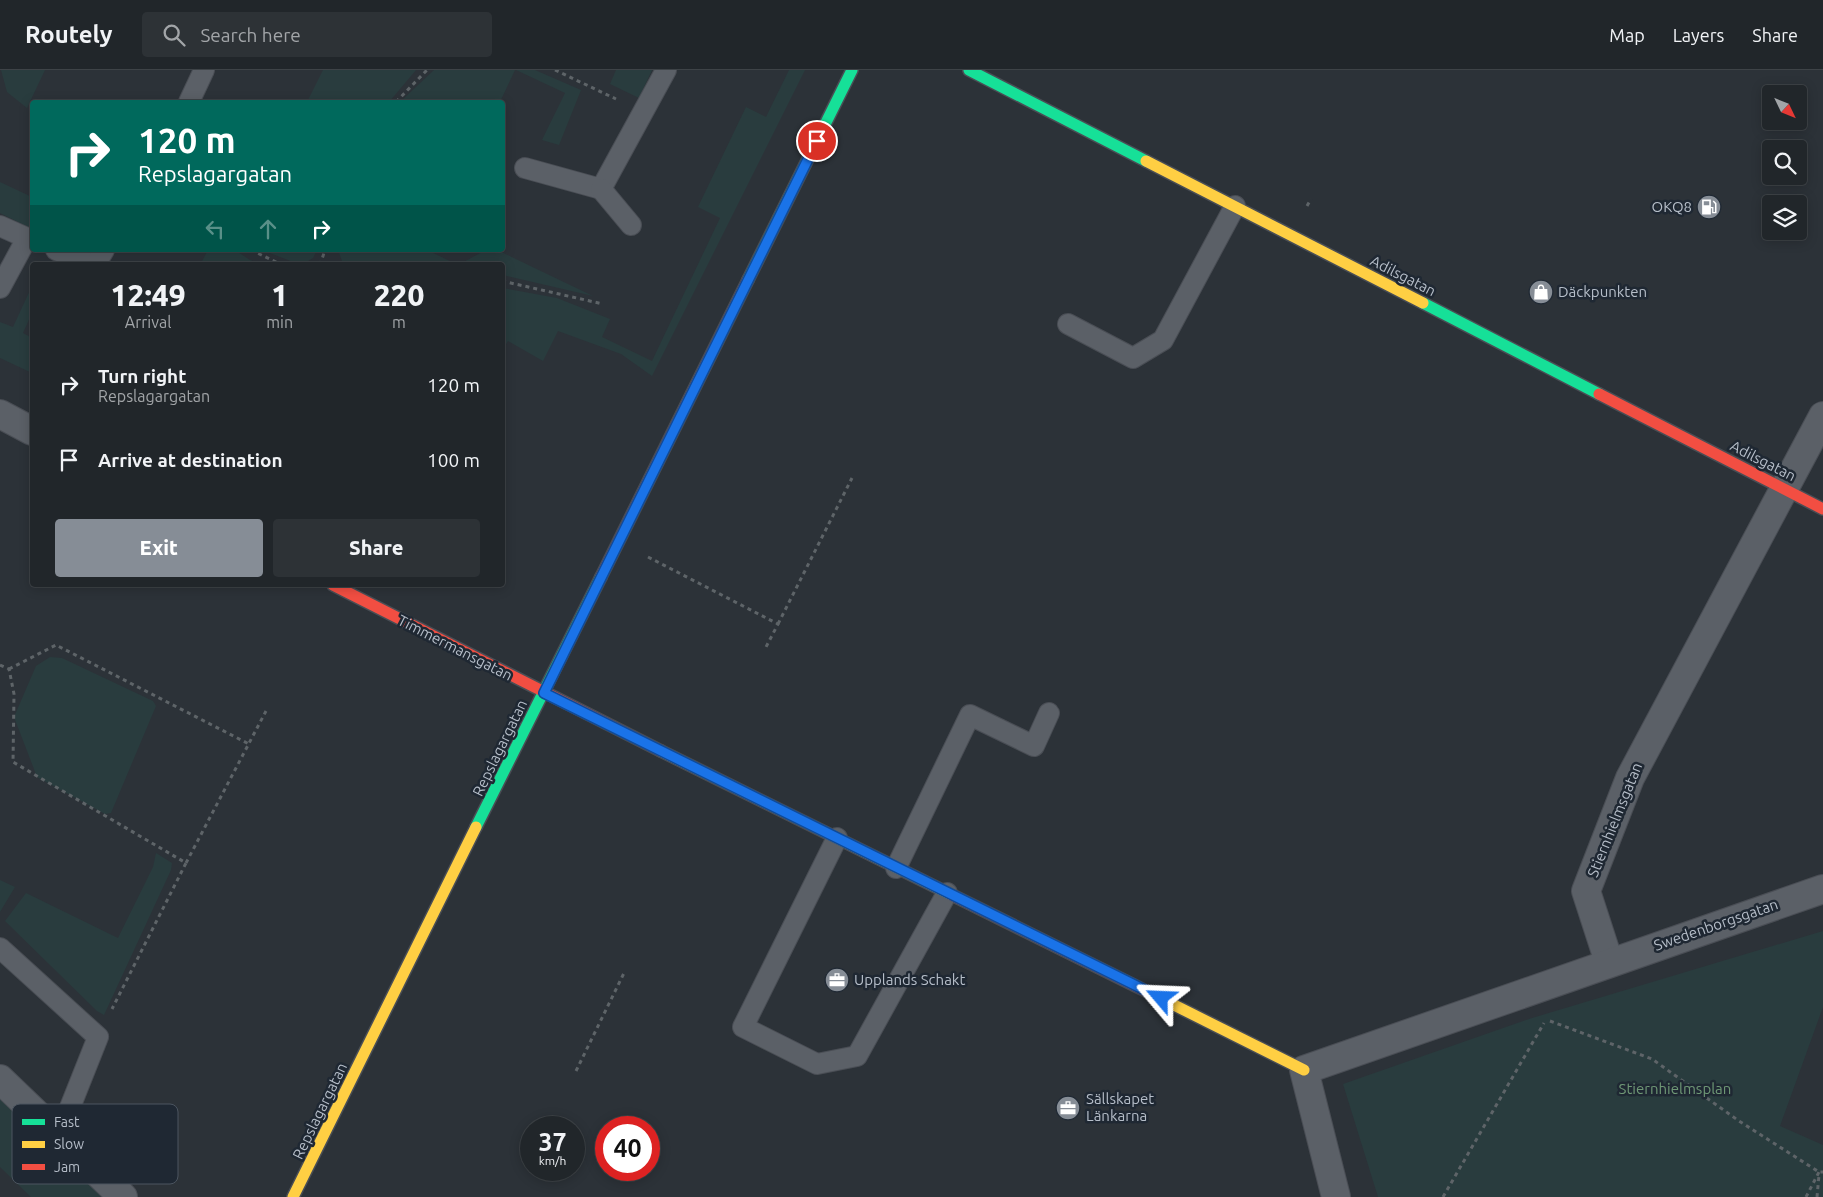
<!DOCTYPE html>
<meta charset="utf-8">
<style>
body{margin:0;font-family:Ubuntu,sans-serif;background:#2d3236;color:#f1f3f6;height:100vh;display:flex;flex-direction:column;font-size:19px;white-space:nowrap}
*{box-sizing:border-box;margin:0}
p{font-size:16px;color:#a2a5a8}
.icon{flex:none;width:28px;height:28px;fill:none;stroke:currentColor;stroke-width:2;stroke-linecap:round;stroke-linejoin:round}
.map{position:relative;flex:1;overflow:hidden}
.side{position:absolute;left:30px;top:192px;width:475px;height:325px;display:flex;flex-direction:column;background:#21262a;border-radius:5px;box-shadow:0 2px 12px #0003,0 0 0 1px #3e4347}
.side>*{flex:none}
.hud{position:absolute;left:30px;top:30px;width:475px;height:152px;border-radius:5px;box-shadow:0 2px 12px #0003,0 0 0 1px #3e4347;background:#00695c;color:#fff;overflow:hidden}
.needle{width:32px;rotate:133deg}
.fabs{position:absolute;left:1762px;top:15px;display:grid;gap:10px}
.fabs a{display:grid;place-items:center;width:45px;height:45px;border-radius:5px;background:#21262a;box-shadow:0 2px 12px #0003,0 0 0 1px #3e4347;font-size:25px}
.speed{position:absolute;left:520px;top:1046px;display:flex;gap:10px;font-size:25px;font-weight:700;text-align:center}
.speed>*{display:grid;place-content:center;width:65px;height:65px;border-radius:50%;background:#21262a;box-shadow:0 2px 12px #0003,0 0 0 1px #3e4347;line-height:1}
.speed small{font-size:12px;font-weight:400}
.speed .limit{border:8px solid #d22;background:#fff;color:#111}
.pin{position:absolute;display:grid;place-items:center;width:42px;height:42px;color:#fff;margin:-21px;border:2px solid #fff;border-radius:50%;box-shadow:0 1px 5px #0007}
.me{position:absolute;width:55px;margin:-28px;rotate:296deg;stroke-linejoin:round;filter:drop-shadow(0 0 4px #0008)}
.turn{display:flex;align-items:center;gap:18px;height:105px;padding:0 25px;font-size:22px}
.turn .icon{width:65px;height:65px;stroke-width:2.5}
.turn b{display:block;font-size:35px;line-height:42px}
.lanes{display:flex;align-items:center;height:48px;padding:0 25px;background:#0003;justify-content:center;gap:25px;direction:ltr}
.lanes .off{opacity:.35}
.eta{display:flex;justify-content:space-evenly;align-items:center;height:85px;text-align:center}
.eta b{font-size:30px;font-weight:800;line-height:35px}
.button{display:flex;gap:10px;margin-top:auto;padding:10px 25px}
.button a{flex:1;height:58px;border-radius:5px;background:#868d96;color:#fff;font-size:20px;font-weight:800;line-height:58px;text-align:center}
.button a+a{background:#2d3236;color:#f1f3f6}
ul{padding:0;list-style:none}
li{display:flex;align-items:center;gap:15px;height:75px;padding:0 25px}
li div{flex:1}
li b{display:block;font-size:19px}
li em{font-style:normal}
header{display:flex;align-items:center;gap:30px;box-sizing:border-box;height:70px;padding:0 25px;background:#21262a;border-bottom:1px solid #3e4347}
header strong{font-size:24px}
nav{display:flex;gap:28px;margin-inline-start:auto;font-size:18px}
.search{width:350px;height:45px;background:#2d3236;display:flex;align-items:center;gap:12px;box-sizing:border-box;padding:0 18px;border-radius:5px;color:#a2a5a8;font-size:19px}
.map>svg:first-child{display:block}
.green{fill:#293c3e}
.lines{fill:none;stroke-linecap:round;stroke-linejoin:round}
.lane-casing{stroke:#4a4e55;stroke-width:22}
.street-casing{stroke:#4a4e55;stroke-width:30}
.fast-casing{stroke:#4a4e55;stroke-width:14}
.slow-casing{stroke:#4a4e55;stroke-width:14}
.jam-casing{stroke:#4a4e55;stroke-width:14}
.path{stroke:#5e6468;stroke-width:3;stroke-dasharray:4 4;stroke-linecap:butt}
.lane{stroke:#5b6067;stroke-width:20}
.street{stroke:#5b6067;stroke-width:28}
.fast{stroke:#16e098;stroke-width:11}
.slow{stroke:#ffcf43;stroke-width:11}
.jam{stroke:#f24e42;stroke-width:11}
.route-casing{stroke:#114b97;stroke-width:12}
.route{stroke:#1a73e8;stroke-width:9}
.labels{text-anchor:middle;stroke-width:5;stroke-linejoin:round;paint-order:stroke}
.poi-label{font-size:15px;fill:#b6bec9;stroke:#1f2833;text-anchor:start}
.street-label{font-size:15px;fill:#b6bec9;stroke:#1f2833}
.park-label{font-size:15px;fill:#6f9876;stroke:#1f2833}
.key{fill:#1f2833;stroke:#4c5560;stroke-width:1}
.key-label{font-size:14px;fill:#b6bec9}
</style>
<header>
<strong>Routely</strong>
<div class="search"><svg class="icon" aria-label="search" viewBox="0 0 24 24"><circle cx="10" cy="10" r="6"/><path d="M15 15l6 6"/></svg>Search here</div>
<nav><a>Map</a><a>Layers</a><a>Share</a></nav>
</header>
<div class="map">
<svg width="1823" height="1127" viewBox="0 0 1823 1127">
<rect width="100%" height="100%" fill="#2c3238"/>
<!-- green -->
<g class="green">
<path d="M 1,0 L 45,0 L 27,38 L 7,22 Z"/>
<path d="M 323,0 L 416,0 L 389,32 L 307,32 Z"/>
<path d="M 434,0 L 515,0 L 500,32 L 484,32 L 477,29 L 475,32 L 400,32 Z"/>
<path d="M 516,0 L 535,0 L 581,20 L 559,75 L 542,70 L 565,23 Z"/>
<path d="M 616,0 L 652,0 L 639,28 L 610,14 Z"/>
<path d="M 789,0 L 805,0 L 652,306 L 621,284 L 558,261 L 543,291 L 508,271 L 503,279 L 503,218 L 557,228 L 610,249 L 602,267 L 652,291 L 720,148 L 698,137 L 746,37 L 766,47 Z"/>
<path d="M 0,112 L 32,127 L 32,159 L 0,143 Z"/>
<path d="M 208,180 L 235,180 L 250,190 L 262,195 L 200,195 Z"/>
<path d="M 262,180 L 317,180 L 313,188 L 301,195 Z"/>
<path d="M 338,180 L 427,180 L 458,195 L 486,180 L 497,180 L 593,226 L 503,205 L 502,195 L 352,195 L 342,191 Z"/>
<path d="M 32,216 L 32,243 L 23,263 L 32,268 L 32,303 L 0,288 L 0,252 L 13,257 Z"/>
<path d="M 50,587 L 62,588 L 153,631 L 156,636 L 111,743 L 105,744 L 37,707 L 14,647 L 36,596 Z"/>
<path d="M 156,783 L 172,793 L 171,800 L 104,945 L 97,941 L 5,851 L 26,823 L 118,868 L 153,797 Z"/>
<path d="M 0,810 L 15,817 L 0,842 Z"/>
<path d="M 1823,861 L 1823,937 L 1780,1056 L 1823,1075 L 1823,1127 L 1378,1127 L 1343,1014 L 1532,948 Z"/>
<path d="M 0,1024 L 109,1127 L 31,1127 L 0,1097 Z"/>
</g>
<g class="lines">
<!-- lane casing -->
<g class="lane-casing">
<g id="lane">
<path d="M 189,32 L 204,0"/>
<path d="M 525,98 L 601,119 L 666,0"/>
<path d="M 601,119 L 631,155"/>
<path d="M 0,156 L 27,168 L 0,218"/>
<path d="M 56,180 L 93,195"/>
<path d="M 95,195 L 104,180"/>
<path d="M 1068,254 L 1133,288 L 1163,270 L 1235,136"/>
<path d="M 837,768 L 743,957 L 817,994 L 857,986 L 947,823"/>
<path d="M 896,798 L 970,645 L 1034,676 L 1049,643"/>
<path d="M 0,878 L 98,967 L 59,1065"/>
</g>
</g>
<!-- street casing -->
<g class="street-casing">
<g id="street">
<path d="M 0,344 L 32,361"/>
<path d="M 1609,892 L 1586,821 L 1630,708 L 1823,346"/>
<path d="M 0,1009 L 123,1127"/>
<path d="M 1336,1127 L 1304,1000 L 1823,819"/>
</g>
</g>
<!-- fast casing -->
<g class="fast-casing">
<g id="fast">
<path d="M 969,0 L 1146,91"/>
<path d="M 748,210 L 852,0"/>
<path d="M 1423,233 L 1599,324"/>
<path d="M 476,757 L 601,507"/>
</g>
</g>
<!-- slow casing -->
<g class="slow-casing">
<g id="slow">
<path d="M 1146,91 L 1423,233"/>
<path d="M 661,681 L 950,824"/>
<path d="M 1166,931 L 1304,1000"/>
<path d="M 293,1127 L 476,757"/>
</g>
</g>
<!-- jam casing -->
<g class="jam-casing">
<g id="jam">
<path d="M 1599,324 L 1823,439"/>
<path d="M 601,507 L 748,210"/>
<path d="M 333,515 L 661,681"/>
<path d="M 950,824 L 1166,931"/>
</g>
</g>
<!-- path -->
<g class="path">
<path d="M 555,0 L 616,29"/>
<path d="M 396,32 L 427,0"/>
<path d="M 1307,136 L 1311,129"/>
<path d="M 251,180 L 282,195"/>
<path d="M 320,195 L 325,180"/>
<path d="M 502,211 L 603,234"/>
<path d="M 648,487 L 778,554 L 766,577"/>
<path d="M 778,554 L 852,408"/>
<path d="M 0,595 L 9,599 L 14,624 L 13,692 L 186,793 L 112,939"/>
<path d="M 9,599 L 56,575 L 249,674"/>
<path d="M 186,793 L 266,641"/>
<path d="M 1550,951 L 1652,989 L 1739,1051 L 1819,1102 L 1823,1102"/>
<path d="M 576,1001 L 624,903"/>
<path d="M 1443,1127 L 1544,953"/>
<path d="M 1806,1127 L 1819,1102"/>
<path d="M 1817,1127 L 1819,1105"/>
</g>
<!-- lane -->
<use href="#lane" class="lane"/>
<!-- street -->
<use href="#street" class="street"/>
<!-- fast -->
<use href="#fast" class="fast"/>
<!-- slow -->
<use href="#slow" class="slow"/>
<!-- jam -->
<use href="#jam" class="jam"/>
</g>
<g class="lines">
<!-- route casing -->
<g class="route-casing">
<path id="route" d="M 817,71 L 544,623 L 1161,928"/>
</g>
<!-- route -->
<use href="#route" class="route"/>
</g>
<!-- icons -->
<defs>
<g id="fuel-disc" transform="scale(1.25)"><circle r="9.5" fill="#868d96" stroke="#1f2833"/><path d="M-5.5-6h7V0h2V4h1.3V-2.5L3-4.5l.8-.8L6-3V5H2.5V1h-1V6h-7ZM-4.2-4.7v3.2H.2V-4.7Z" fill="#fff"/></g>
<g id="shop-disc" transform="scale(1.25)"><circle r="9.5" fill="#868d96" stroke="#1f2833"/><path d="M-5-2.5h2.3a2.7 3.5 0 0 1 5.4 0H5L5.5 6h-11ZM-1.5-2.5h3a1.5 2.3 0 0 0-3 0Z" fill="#fff"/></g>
<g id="office-disc" transform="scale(1.25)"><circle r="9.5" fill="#868d96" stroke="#1f2833"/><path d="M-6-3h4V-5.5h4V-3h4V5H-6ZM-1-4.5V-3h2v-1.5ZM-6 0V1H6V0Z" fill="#fff"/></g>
</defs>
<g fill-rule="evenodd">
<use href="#fuel-disc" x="1709" y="137"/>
<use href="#shop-disc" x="1541" y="222"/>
<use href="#office-disc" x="837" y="910"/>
<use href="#office-disc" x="1068" y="1038"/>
</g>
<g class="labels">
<!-- poi labels -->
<g class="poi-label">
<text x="1692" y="142" text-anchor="end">OKQ8</text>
<text x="1558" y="227">Däckpunkten</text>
<text x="854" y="915">Upplands Schakt</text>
<text x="1086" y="1034">Sällskapet<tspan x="1086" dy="17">Länkarna</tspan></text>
</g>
<!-- street labels -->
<g class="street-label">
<text transform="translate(1403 206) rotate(27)" y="5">Adilsgatan</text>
<text transform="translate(1763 391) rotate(27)" y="5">Adilsgatan</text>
<text transform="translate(455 578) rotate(27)" y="5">Timmermansgatan</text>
<text transform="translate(500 678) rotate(-64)" y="5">Repslagargatan</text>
<text transform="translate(1615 750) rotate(-68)" y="5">Stiernhielmsgatan</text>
<text transform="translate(1716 855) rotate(-19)" y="5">Swedenborgsgatan</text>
<text transform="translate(320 1041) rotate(-64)" y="5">Repslagargatan</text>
</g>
<!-- park labels -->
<g class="park-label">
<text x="1675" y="1024">Stiernhielmsplan</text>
</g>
</g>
<!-- legend -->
<rect x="12" y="1034" width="166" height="80" rx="8" class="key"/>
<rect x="22" y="1049" width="23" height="6" fill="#16e098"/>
<rect x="22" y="1071" width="23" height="7" fill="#ffcf43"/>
<rect x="22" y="1094" width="23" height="6" fill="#f24e42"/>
<g class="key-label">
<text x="54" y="1057">Fast</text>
<text x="54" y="1079">Slow</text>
<text x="54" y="1102">Jam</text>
</g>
</svg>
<div class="fabs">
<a><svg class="needle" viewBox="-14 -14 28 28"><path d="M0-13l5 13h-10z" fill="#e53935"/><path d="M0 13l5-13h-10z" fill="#a2a5a8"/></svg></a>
<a><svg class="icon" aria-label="search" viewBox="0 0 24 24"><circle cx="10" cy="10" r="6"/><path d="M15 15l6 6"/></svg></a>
<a><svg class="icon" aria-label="layers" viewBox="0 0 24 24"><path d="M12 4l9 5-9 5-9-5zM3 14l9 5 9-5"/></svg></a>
</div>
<div class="speed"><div>37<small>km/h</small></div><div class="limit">40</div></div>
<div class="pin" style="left:817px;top:71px;background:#d93025"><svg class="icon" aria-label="arrive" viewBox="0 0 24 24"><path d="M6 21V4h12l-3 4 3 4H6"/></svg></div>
<svg class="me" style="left:1161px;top:928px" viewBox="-20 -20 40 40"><path d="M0-17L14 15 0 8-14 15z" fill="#1a73e8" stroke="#fff" stroke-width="4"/></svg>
<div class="hud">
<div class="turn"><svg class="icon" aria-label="right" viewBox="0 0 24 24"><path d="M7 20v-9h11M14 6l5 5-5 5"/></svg><div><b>120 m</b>Repslagargatan</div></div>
<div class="lanes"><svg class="icon off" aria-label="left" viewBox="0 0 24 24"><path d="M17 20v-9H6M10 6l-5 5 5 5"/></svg><svg class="icon off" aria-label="ahead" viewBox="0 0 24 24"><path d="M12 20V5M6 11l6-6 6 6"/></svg><svg class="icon" aria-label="right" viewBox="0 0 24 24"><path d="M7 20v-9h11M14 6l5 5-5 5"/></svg></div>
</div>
<section class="side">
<div class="eta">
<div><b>12:49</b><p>Arrival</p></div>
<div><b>1</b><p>min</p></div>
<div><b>220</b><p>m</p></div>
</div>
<ul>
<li><svg class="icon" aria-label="right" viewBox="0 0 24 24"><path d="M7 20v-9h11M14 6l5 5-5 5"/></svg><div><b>Turn right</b><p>Repslagargatan</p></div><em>120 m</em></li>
<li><svg class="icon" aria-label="arrive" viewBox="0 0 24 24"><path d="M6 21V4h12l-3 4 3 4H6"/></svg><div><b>Arrive at destination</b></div><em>100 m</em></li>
</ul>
<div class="button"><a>Exit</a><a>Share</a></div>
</section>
</div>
